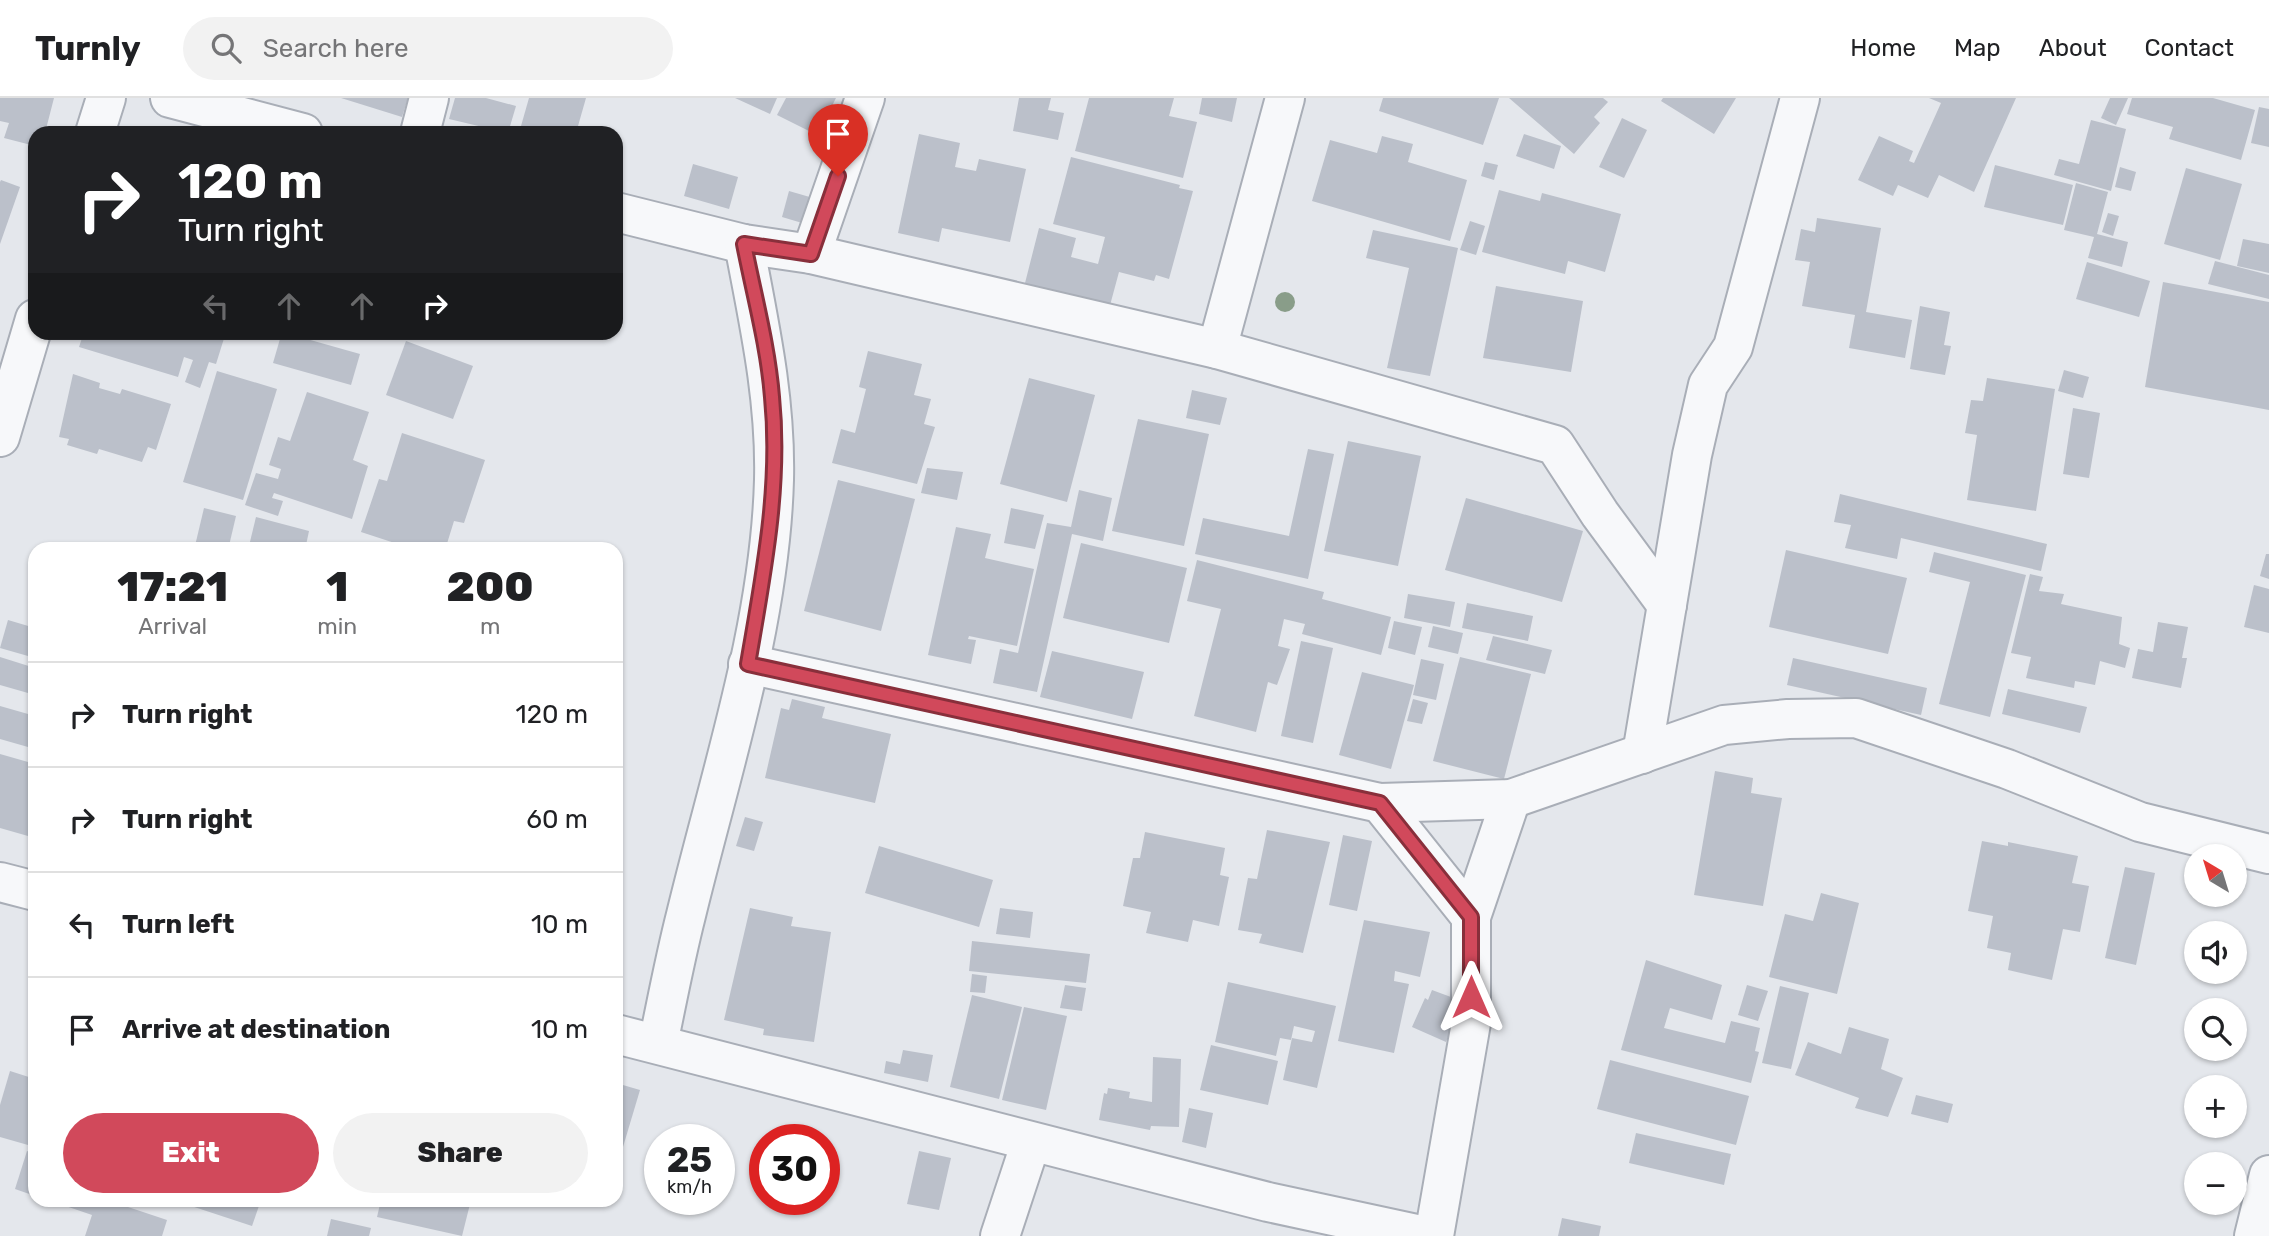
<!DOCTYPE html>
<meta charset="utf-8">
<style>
body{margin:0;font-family:Rubik,sans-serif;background:#f2f2f2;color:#202124;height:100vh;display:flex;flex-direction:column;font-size:26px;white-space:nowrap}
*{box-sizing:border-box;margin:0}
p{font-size:23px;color:#757577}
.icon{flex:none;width:38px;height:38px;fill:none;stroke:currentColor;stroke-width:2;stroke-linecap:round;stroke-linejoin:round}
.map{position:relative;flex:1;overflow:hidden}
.details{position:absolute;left:28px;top:444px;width:595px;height:665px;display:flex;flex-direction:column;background:#fff;border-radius:21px;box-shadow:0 2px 5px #0004}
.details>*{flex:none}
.banner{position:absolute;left:28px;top:28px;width:595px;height:214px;border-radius:21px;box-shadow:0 2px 5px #0004;background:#202124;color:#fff;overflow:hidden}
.needle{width:46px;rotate:322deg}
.tools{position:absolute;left:2184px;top:746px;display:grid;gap:14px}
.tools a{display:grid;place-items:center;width:63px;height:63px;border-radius:50%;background:#fff;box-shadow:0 2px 5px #0004;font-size:35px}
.speed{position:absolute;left:644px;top:1026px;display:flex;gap:14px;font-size:35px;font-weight:700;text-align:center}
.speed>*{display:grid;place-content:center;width:91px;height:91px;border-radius:50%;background:#fff;box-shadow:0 2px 5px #0004;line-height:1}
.speed small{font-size:18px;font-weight:400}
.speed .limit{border:10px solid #d22;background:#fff;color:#111}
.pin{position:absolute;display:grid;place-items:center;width:60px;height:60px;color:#fff;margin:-72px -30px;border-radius:50% 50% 50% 0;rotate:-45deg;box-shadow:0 0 7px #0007}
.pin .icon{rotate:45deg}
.me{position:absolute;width:77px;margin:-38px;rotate:0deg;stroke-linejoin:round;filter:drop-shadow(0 0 5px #0008)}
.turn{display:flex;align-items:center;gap:24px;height:147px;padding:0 35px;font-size:32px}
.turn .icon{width:91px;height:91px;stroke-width:2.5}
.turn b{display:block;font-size:49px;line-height:60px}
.lanes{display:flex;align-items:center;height:66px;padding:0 35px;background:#0003;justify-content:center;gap:35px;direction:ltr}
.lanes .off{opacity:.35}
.eta{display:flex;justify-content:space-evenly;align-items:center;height:119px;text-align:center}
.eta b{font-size:42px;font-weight:800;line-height:49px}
.cta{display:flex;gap:14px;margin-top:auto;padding:14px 35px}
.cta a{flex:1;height:80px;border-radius:42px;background:#d1495b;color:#fff;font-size:28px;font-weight:800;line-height:80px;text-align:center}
.cta a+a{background:#f2f2f2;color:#202124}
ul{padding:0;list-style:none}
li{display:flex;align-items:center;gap:21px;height:105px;padding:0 35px;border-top:2px solid #e0e0e0}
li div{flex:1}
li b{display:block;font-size:26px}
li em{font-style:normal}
header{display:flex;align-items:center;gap:42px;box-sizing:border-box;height:98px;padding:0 35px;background:#fff;border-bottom:2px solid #e0e0e0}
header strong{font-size:33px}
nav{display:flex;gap:38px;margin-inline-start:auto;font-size:24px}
.search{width:490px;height:63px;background:#f2f2f2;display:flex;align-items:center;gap:18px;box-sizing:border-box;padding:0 24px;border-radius:38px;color:#757577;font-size:26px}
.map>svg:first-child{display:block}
.building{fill:#bbc0ca}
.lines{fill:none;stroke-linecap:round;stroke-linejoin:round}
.street-casing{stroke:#a9aeb7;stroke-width:42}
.street{stroke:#f7f8fa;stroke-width:38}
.tree{fill:#899d89}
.route-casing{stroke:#882f3b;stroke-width:18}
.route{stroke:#d1495b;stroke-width:12}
</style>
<header>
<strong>Turnly</strong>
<div class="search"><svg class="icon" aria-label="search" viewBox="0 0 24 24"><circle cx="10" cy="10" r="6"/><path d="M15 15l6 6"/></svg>Search here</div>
<nav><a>Home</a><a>Map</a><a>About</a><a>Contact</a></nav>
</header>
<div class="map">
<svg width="2269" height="1138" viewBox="0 0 2269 1138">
<rect width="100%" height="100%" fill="#e4e7ec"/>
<!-- building -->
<g class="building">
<path d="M 0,0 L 54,0 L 45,35 L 35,35 L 35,48 L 4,40 L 9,25 L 0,23 Z"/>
<path d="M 341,0 L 408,0 L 402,19 Z"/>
<path d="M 455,0 L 486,0 L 516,8 L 508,35 L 449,21 Z"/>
<path d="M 529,0 L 586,0 L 576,35 L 519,35 Z"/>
<path d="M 735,0 L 777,0 L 770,16 Z"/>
<path d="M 786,0 L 836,0 L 817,37 L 777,17 Z"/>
<path d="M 1019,0 L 1051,0 L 1048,12 L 1064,15 L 1058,42 L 1013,33 Z"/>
<path d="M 1089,0 L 1174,0 L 1169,18 L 1197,24 L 1183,80 L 1075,53 Z"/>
<path d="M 1202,0 L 1237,0 L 1232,24 L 1199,16 Z"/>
<path d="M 1383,0 L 1499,0 L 1483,47 L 1379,13 Z"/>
<path d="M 1509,0 L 1603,0 L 1608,4 L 1594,19 L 1600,25 L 1574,56 Z"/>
<path d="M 1663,0 L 1736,0 L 1714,36 L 1661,3 Z"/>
<path d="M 1929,0 L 2016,0 L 1974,94 L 1939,77 L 1928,100 L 1898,87 L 1893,98 L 1858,82 L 1879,38 L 1913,53 L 1909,63 L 1914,65 L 1941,5 Z"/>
<path d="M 2110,0 L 2128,0 L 2116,27 L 2101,20 Z"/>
<path d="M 2132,0 L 2213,0 L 2255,12 L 2241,62 L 2169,41 L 2173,29 L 2127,16 Z"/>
<path d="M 2259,9 L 2269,11 L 2269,49 L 2251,45 Z"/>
<path d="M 1622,20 L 1647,32 L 1624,80 L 1599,69 Z"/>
<path d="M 2091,22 L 2126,31 L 2111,93 L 2054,77 L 2059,61 L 2079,66 Z"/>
<path d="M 919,36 L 960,45 L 955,69 L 976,73 L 979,61 L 1026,71 L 1010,144 L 942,130 L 939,144 L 898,135 Z"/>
<path d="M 1524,36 L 1561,48 L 1554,71 L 1516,58 Z"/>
<path d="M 1382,38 L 1413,46 L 1408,64 L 1467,82 L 1450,143 L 1312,103 L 1330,42 L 1377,55 Z"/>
<path d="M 1071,59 L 1180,87 L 1179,90 L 1193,93 L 1169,181 L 1156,177 L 1154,183 L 1119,174 L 1109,211 L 1024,189 L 1039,130 L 1076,140 L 1071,159 L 1098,166 L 1105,139 L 1053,126 Z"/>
<path d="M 1485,64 L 1498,67 L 1494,82 L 1481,78 Z"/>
<path d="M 693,66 L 738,79 L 729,111 L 684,98 Z"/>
<path d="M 1995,67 L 2073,87 L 2063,127 L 1984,109 Z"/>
<path d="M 2120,69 L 2136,74 L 2131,93 L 2115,89 Z"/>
<path d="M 2186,70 L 2242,86 L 2220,162 L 2164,146 Z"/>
<path d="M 1,82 L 20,89 L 0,146 L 0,84 Z"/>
<path d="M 2076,85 L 2108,94 L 2097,136 L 2128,144 L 2122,169 L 2088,160 L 2094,139 L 2064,132 Z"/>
<path d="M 1499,92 L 1540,103 L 1542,95 L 1621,116 L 1605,174 L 1568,163 L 1565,176 L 1482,154 Z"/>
<path d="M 789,93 L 827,104 L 819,130 L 782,119 Z"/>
<path d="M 2108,115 L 2119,118 L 2113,138 L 2102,134 Z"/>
<path d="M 1817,120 L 1881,130 L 1866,214 L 1912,222 L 1905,260 L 1849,250 L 1855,217 L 1802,208 L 1810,164 L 1795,162 L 1801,131 L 1815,134 Z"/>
<path d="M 1470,123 L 1485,128 L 1476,157 L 1460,152 Z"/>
<path d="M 1373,132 L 1458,150 L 1430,278 L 1387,270 L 1409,170 L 1366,160 Z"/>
<path d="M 2243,141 L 2269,146 L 2269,175 L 2237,168 Z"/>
<path d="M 2215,163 L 2269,177 L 2269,201 L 2208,186 Z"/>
<path d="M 2087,164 L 2150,183 L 2139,219 L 2076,201 Z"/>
<path d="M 2163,184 L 2269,204 L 2269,312 L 2145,289 Z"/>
<path d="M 1496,188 L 1583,203 L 1571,274 L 1483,260 Z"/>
<path d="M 1920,208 L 1950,214 L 1944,247 L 1951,248 L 1945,277 L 1910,271 Z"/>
<path d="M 84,234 L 144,234 L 156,239 L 157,234 L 226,234 L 216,266 L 209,264 L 200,290 L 185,284 L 193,262 L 184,259 L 178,279 L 79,249 Z"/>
<path d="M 282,234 L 360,256 L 351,287 L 273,265 Z"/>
<path d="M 406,243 L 473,268 L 453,321 L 386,297 Z"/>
<path d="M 868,253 L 922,266 L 914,297 L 931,301 L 924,326 L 935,329 L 917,386 L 832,365 L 841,331 L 855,335 L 866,291 L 859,289 Z"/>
<path d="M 2064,272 L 2089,279 L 2083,300 L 2058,293 Z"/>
<path d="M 217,273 L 277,291 L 243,402 L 183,384 Z"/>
<path d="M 73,276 L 100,285 L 99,290 L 120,296 L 122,291 L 171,306 L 156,352 L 148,349 L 142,364 L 99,351 L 97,356 L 67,347 L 69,341 L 59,339 Z"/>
<path d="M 1029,280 L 1095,297 L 1067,404 L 1000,386 Z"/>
<path d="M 1987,280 L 2055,291 L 2036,413 L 1967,402 L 1977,337 L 1965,335 L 1971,302 L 1983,303 Z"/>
<path d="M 1192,292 L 1227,300 L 1220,327 L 1186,320 Z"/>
<path d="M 307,294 L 369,314 L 353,362 L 368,368 L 352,421 L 274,395 L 272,400 L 283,403 L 278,418 L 245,407 L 256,375 L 278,381 L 281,371 L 269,367 L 278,339 L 290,343 Z"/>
<path d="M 2073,310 L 2100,315 L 2089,380 L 2063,376 Z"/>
<path d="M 1138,321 L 1209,336 L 1184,448 L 1112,433 Z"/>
<path d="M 402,335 L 485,362 L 464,425 L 454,423 L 445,452 L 416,452 L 361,434 L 379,381 L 387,383 Z"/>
<path d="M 1348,343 L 1421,358 L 1398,468 L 1324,453 Z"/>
<path d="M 1308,351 L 1334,356 L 1308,481 L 1195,456 L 1203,420 L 1289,438 Z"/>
<path d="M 927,370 L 963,374 L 957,402 L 921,395 Z"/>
<path d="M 838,382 L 915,401 L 881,533 L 804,513 Z"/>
<path d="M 1079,392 L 1112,400 L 1103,443 L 1072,436 L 1037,594 L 993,585 L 1000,551 L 1018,555 L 1047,425 L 1071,429 Z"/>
<path d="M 1840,396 L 2047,446 L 2041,473 L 1901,440 L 1897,461 L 1845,450 L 1851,427 L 1834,424 Z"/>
<path d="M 1466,400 L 1583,433 L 1562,504 L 1445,472 Z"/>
<path d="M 204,410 L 236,418 L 228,452 L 194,452 Z"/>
<path d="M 1011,410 L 1044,417 L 1035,451 L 1004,445 Z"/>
<path d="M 256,419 L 309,433 L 305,452 L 248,452 Z"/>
<path d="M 956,429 L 991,436 L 985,460 L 1034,471 L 1017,548 L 969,538 L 968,541 L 976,542 L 971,566 L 928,557 Z"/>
<path d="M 1081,445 L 1187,470 L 1169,545 L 1063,520 Z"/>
<path d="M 1786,452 L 1907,480 L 1888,556 L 1769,529 Z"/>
<path d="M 1934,454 L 2026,477 L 1990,619 L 1939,606 L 1970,484 L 1929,474 Z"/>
<path d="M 2266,456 L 2269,456 L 2269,481 L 2260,478 Z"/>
<path d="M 1197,462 L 1324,494 L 1322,501 L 1391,519 L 1381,557 L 1302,536 L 1305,526 L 1284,521 L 1278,548 L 1290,551 L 1277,587 L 1268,584 L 1256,634 L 1194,618 L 1221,511 L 1187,503 Z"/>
<path d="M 2030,476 L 2043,479 L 2039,493 L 2064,496 L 2061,506 L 2122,519 L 2119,546 L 2130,550 L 2125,570 L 2100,563 L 2095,587 L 2075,583 L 2074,590 L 2026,580 L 2031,559 L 2011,555 Z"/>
<path d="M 2254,487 L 2269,491 L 2269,535 L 2244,529 Z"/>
<path d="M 1408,496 L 1455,504 L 1450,529 L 1404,520 Z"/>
<path d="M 1467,505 L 1533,518 L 1528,543 L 1462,530 Z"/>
<path d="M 8,522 L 35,530 L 35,560 L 0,550 Z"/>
<path d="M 1394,523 L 1422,529 L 1415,557 L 1388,550 Z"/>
<path d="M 2158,524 L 2188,529 L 2182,560 L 2187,560 L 2181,590 L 2132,580 L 2138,551 L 2153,554 Z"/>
<path d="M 1433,528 L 1463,535 L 1458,556 L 1428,549 Z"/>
<path d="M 1493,538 L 1552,552 L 1545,576 L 1486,562 Z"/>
<path d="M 1301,543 L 1333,550 L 1313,645 L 1281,638 Z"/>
<path d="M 1052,553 L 1144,574 L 1132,621 L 1040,599 Z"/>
<path d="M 0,559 L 35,570 L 35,597 L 0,587 Z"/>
<path d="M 1460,559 L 1531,576 L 1504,681 L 1433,663 Z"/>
<path d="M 1793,560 L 1927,590 L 1921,617 L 1787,587 Z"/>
<path d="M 1421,561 L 1444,566 L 1436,602 L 1413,597 Z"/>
<path d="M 1362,574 L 1414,587 L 1391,671 L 1339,657 Z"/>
<path d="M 2008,591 L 2087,609 L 2080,635 L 2002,616 Z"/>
<path d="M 792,601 L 825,609 L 822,620 L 891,636 L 875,705 L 765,680 L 781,610 L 789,612 Z"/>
<path d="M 1413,601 L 1428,605 L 1422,626 L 1407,623 Z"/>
<path d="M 0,608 L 35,618 L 35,651 L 0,641 Z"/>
<path d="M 0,656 L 35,666 L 35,740 L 0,730 Z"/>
<path d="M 1715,673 L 1753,680 L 1751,695 L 1782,700 L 1763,808 L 1694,797 Z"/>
<path d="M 745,719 L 763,724 L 754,753 L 736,748 Z"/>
<path d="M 1267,732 L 1330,744 L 1303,855 L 1259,845 L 1262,836 L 1238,832 L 1248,780 L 1257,781 Z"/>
<path d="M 1145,734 L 1225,750 L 1220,777 L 1229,779 L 1219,828 L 1193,822 L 1188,844 L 1146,835 L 1151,814 L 1123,808 L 1133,760 L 1140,760 Z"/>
<path d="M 1343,737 L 1372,743 L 1357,813 L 1329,807 Z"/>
<path d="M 1982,743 L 2008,748 L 2008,744 L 2078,758 L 2072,785 L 2089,788 L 2080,834 L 2063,831 L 2052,882 L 2008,872 L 2011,855 L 1987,850 L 1993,818 L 1968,813 Z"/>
<path d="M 879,748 L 993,782 L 979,829 L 865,795 Z"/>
<path d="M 2125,769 L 2155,775 L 2136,867 L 2105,860 Z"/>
<path d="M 1821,795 L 1859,805 L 1837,896 L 1769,879 L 1785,816 L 1813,823 Z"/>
<path d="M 750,810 L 793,819 L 791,828 L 831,834 L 814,944 L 763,937 L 764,931 L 724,922 Z"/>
<path d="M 1000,810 L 1033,814 L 1030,840 L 996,836 Z"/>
<path d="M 1364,822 L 1430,834 L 1420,879 L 1395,873 L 1394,883 L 1409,886 L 1394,955 L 1338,943 Z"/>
<path d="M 972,843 L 1090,856 L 1086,885 L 969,873 Z"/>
<path d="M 1646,862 L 1722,887 L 1712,922 L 1670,910 L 1664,930 L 1725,945 L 1731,923 L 1760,930 L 1755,953 L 1759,954 L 1751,985 L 1621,952 Z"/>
<path d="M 972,876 L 987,878 L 985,895 L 970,894 Z"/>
<path d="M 1228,884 L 1336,908 L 1317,990 L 1283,982 L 1292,940 L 1312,944 L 1315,933 L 1294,928 L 1291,942 L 1280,940 L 1276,958 L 1215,944 Z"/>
<path d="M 1065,887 L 1086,890 L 1082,913 L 1060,910 Z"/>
<path d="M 1747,887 L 1768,893 L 1758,923 L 1738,917 Z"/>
<path d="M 1780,888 L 1809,895 L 1791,971 L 1762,965 Z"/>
<path d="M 1432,892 L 1459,902 L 1458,914 L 1446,944 L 1412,929 L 1425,900 L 1428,902 Z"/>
<path d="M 972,897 L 1022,909 L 999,1001 L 950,989 Z"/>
<path d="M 1024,909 L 1067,918 L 1046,1012 L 1002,1002 Z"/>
<path d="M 1849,929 L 1889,941 L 1881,971 L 1903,980 L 1888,1019 L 1855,1010 L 1859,1000 L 1795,977 L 1808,944 L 1841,956 Z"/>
<path d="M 1211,947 L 1278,963 L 1268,1007 L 1200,992 Z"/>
<path d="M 903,952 L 933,957 L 928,984 L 884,975 L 886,963 L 900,966 Z"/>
<path d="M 1153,959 L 1181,961 L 1179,1029 L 1151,1028 L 1150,1032 L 1099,1022 L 1104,995 L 1107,996 L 1108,990 L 1130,994 L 1129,1000 L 1152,1004 Z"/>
<path d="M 1610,962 L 1749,998 L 1736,1047 L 1597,1011 Z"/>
<path d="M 10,973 L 35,981 L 35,1049 L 0,1039 L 0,1007 Z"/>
<path d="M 616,985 L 640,992 L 617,1069 L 616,1069 Z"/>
<path d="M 1916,997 L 1953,1006 L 1948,1025 L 1911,1016 Z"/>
<path d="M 1189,1010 L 1213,1015 L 1206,1050 L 1182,1044 Z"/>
<path d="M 1636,1035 L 1731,1056 L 1724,1087 L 1629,1065 Z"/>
<path d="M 27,1053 L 35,1056 L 35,1098 L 15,1091 Z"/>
<path d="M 919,1053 L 951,1060 L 939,1112 L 907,1106 Z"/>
<path d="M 107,1102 L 167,1122 L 162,1138 L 85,1138 L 92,1117 L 51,1103 Z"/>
<path d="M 173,1102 L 261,1102 L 252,1128 Z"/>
<path d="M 381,1102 L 471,1102 L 462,1138 L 377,1119 Z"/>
<path d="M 1562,1120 L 1601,1128 L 1599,1138 L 1558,1138 Z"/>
<path d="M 331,1121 L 371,1130 L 369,1138 L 327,1138 Z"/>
</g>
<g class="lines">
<!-- street casing -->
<g class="street-casing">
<g id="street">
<path d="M 170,0 L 303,35"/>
<path d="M 95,35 L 106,0"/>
<path d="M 420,35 L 429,0"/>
<path d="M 616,114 L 744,146 L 811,156 L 1217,251 L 1555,347 L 1600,416 L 1667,507"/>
<path d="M 811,156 L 865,0"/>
<path d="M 1217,251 L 1285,0"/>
<path d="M 0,339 L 35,221"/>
<path d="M 748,566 L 1380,705 L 1511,701 L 1724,627 L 1788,621 L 1856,620 L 2007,671 L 2140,724 L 2269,756"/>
<path d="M 1642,656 L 1692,357 L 1708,287 L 1733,249 L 1800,0"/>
<path d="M 1380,705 L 1471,819 L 1471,925 L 1434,1138"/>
<path d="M 0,784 L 35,793"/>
<path d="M 1471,819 L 1511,701"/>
<path d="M 616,936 L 1268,1104 L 1426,1138"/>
<path d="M 658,946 C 667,903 675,860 686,817 C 720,676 770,528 774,382 C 776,301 759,225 744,146"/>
<path d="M 1000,1138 L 1031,1044"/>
<path d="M 2254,1138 L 2269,1077"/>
</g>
</g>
<!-- street -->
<use href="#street" class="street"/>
</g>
<!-- trees -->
<circle class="tree" cx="1285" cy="204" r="10"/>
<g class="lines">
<!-- route casing -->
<g class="route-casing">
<path id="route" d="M 838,78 L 811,156 L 744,146 C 754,197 768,248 772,299 C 781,389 763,478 748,566 L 1380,705 L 1471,819 L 1471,899"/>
</g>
<!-- route -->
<use href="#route" class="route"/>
</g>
</svg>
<div class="tools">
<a><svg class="needle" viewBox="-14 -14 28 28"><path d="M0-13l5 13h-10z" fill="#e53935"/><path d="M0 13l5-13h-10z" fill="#757577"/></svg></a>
<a><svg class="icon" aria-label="sound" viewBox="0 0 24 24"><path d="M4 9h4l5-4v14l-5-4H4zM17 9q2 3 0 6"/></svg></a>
<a><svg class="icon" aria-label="search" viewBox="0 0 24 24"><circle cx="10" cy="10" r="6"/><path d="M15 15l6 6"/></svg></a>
<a>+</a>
<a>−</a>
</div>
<div class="speed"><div>25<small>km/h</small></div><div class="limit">30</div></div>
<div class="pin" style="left:838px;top:78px;background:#d93025"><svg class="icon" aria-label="arrive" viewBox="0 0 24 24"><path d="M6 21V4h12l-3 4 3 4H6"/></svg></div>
<svg class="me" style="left:1471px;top:899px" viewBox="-20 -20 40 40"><path d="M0-17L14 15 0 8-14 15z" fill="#d1495b" stroke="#fff" stroke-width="4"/></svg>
<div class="banner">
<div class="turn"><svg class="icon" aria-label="right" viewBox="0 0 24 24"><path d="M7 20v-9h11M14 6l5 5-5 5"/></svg><div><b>120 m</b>Turn right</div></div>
<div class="lanes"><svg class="icon off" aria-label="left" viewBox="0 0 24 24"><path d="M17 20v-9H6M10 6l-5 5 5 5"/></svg><svg class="icon off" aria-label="ahead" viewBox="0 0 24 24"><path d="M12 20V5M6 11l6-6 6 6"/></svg><svg class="icon off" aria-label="ahead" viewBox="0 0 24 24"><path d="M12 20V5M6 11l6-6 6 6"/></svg><svg class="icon" aria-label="right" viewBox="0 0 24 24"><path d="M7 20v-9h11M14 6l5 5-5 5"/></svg></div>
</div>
<section class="details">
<div class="eta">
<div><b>17:21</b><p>Arrival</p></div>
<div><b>1</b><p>min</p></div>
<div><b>200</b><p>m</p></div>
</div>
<ul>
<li><svg class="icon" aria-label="right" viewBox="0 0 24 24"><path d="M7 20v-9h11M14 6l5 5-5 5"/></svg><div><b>Turn right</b></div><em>120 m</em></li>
<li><svg class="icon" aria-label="right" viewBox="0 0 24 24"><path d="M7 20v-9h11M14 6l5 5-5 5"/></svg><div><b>Turn right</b></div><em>60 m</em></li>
<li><svg class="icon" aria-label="left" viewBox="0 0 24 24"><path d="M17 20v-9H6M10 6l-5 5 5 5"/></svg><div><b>Turn left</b></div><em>10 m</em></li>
<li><svg class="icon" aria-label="arrive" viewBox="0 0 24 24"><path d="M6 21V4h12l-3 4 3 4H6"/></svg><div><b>Arrive at destination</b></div><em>10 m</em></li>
</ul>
<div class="cta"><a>Exit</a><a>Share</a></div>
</section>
</div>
